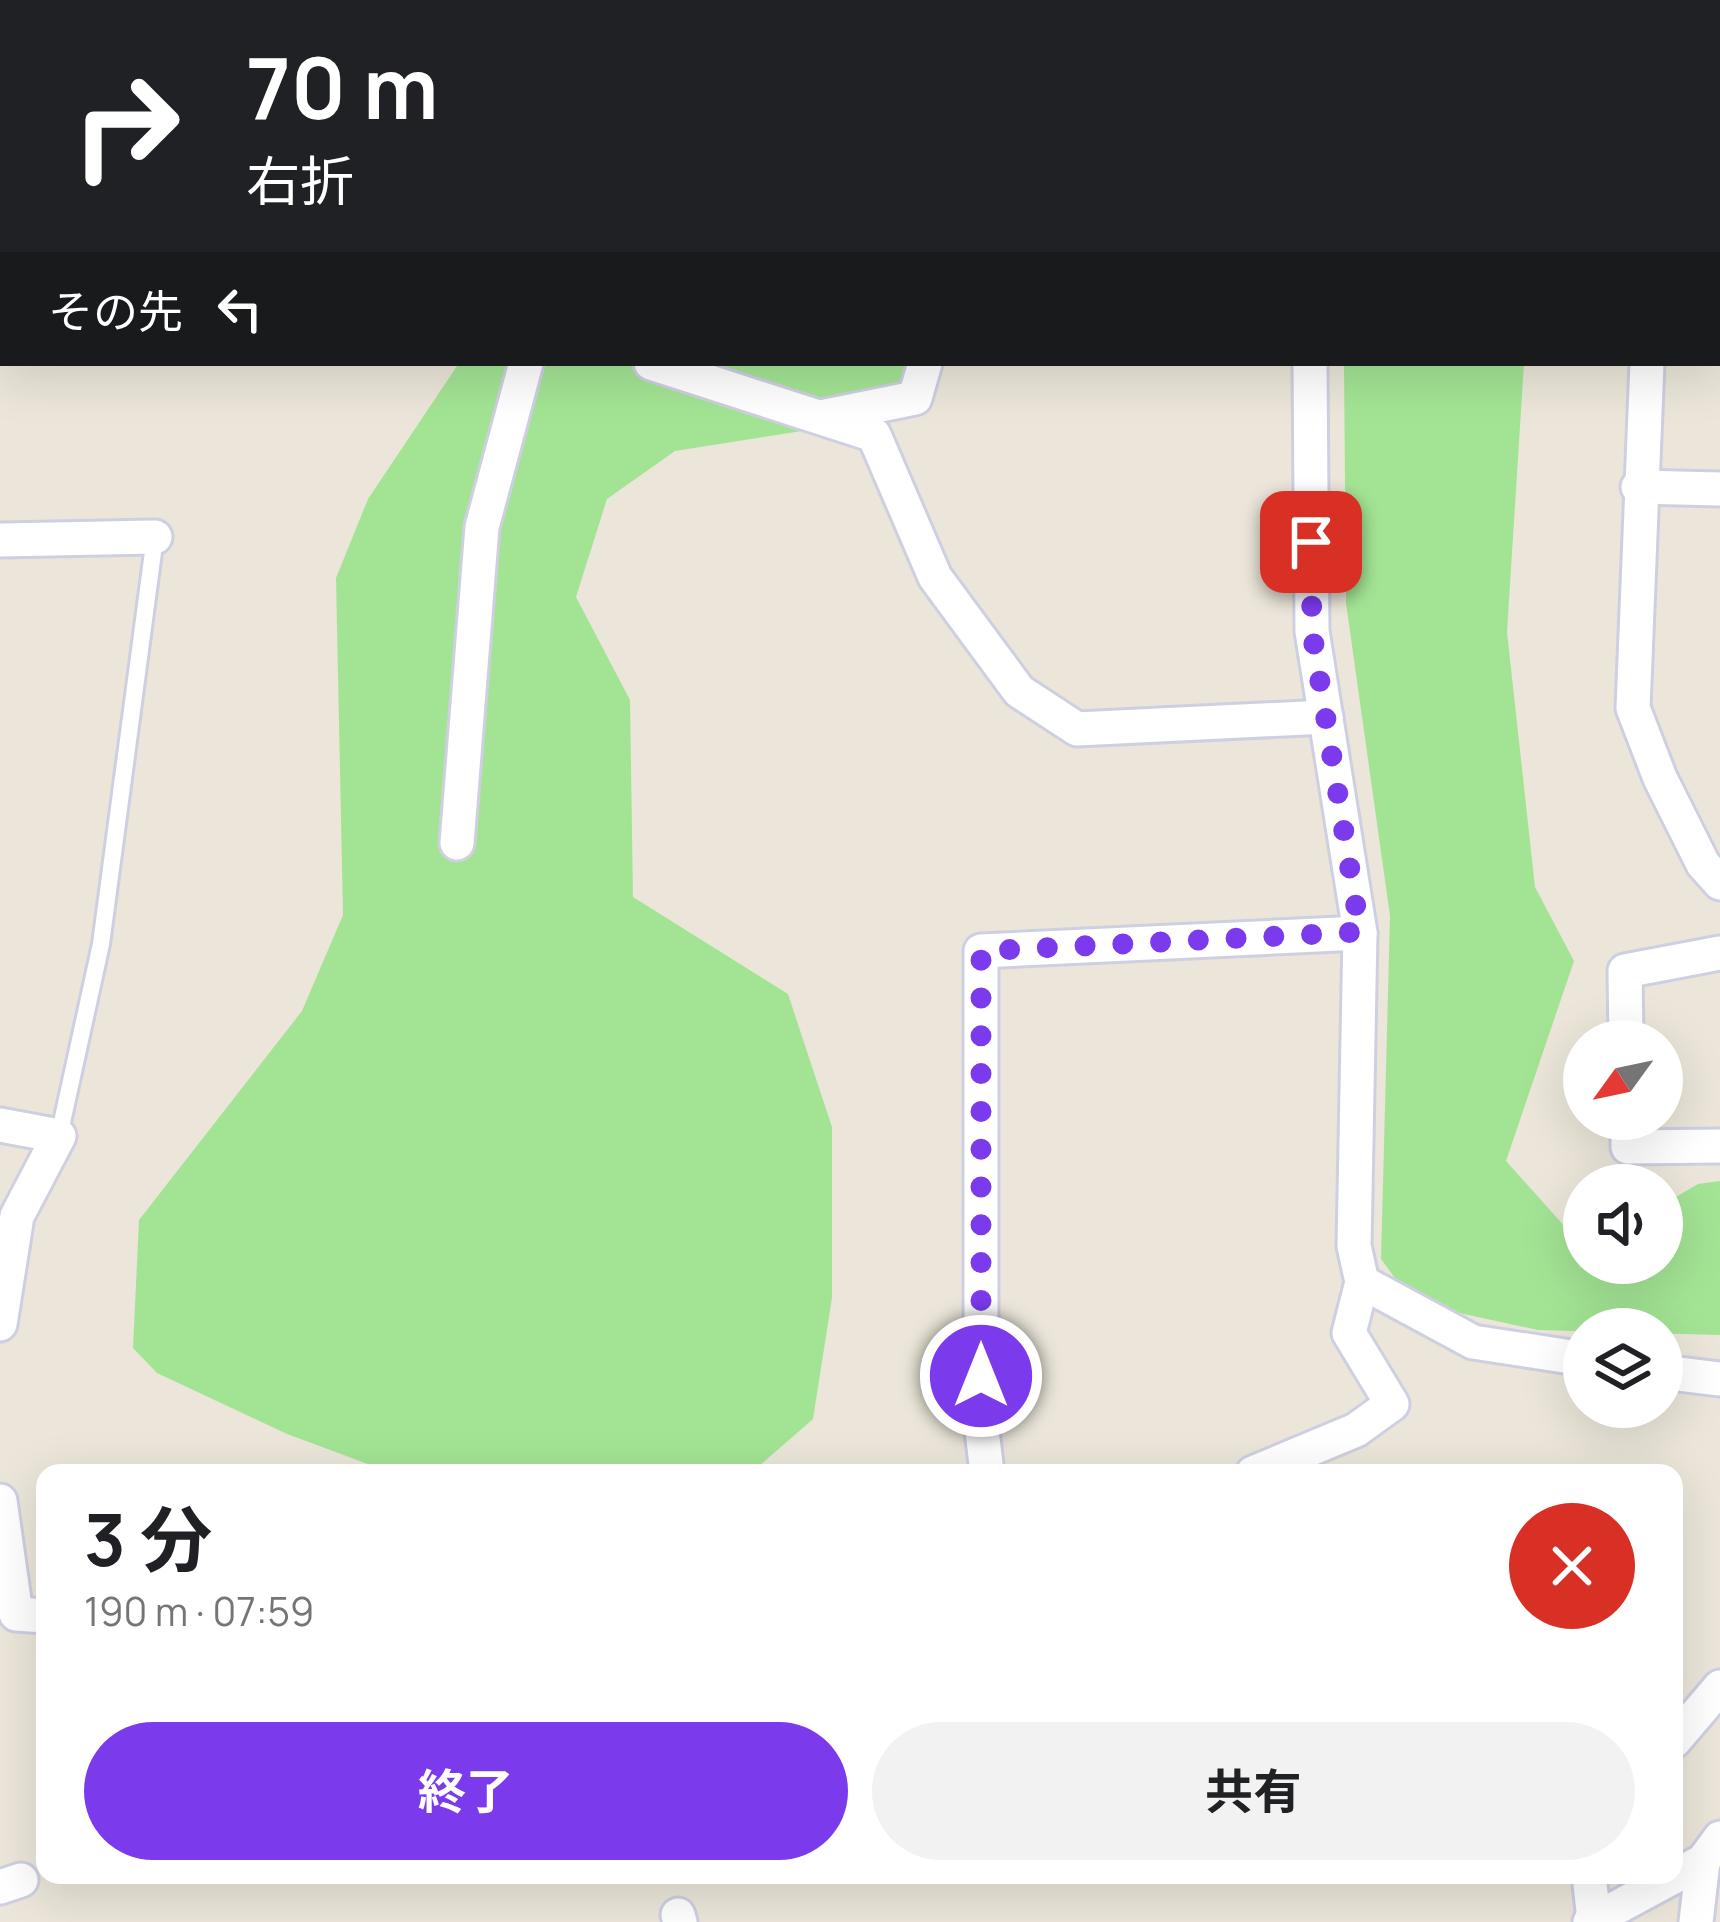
<!DOCTYPE html>
<html lang="ja">
<meta charset="utf-8">
<style>
body{margin:0;font-family:Manrope,"Noto Sans JP",sans-serif;background:#f2f2f2;color:#202124;height:100vh;display:flex;flex-direction:column;font-size:45px;white-space:nowrap}
*{box-sizing:border-box;margin:0}
p{font-size:39px;color:#757577}
.icon{flex:none;width:66px;height:66px;fill:none;stroke:currentColor;stroke-width:2;stroke-linecap:round;stroke-linejoin:round}
.map{position:relative;flex:1;overflow:hidden}
.panel{position:absolute;left:36px;top:1464px;width:1647px;height:420px;display:flex;flex-direction:column;background:#fff;border-radius:24px;box-shadow:0 12px 48px #0002}
.panel>*{flex:none}
.top-card{position:absolute;left:0px;top:0px;width:1722px;height:366px;box-shadow:0 12px 48px #0002;background:#202124;color:#fff;overflow:hidden}
.needle{width:78px;rotate:237deg}
.fabs{position:absolute;left:1563px;top:1020px;display:grid;gap:24px}
.fabs a{display:grid;place-items:center;width:120px;height:120px;border-radius:50%;background:#fff;box-shadow:0 12px 48px #0002;font-size:60px}
.pin{position:absolute;display:grid;place-items:center;width:102px;height:102px;color:#fff;margin:-51px;border-radius:24px;box-shadow:0 6px 18px #0006}
.me{position:absolute;width:132px;margin:-66px;rotate:0deg;stroke-linejoin:round;filter:drop-shadow(0 0 9px #0008)}
.turn{display:flex;align-items:center;gap:42px;height:252px;padding:0 48px;font-size:54px}
.turn .icon{width:156px;height:156px;stroke-width:2.5}
.turn b{display:block;font-size:84px;line-height:102px}
.then{display:flex;align-items:center;height:114px;padding:0 48px;background:#0003;gap:24px;font-size:45px}
.round{display:grid;place-items:center;flex:none;width:126px;height:126px;border-radius:63px;background:#f2f2f2}
.head{display:flex;align-items:center;justify-content:space-between;height:204px;padding:0 48px}
h1{font-size:72px;font-weight:700;line-height:90px}
.primary-button{display:flex;gap:24px;margin-top:auto;padding:24px 48px}
.primary-button a{flex:1;height:138px;border-radius:72px;background:#7c3aed;color:#fff;font-size:48px;font-weight:700;line-height:138px;text-align:center}
.primary-button a+a{background:#f2f2f2;color:#202124}
.map>svg:first-child{display:block}
.green{fill:#a3e494}
.lines{fill:none;stroke-linecap:round;stroke-linejoin:round}
.service-casing{stroke:#cfcfe2;stroke-width:22}
.minor-casing{stroke:#cfcfe2;stroke-width:39}
.service{stroke:#fff;stroke-width:16}
.minor{stroke:#fff;stroke-width:33}
.route{stroke:#7c3aed;stroke-width:21;stroke-dasharray:0 37.8}
</style>
<div class="map">
<svg width="1720" height="1922" viewBox="0 0 1720 1922">
<rect width="100%" height="100%" fill="#ebe6d9"/>
<!-- green -->
<g class="green">
<path d="M 459,363 L 931,363 L 878,419 L 675,451 L 607,499 L 576,597 L 630,700 L 633,897 L 788,994 L 832,1127 L 832,1298 L 813,1419 L 751,1473 L 384,1470 L 287,1434 L 157,1373 L 133,1348 L 139,1220 L 302,1011 L 343,915 L 336,578 L 368,499 Z"/>
<path d="M 1344,363 L 1524,363 L 1507,632 L 1535,887 L 1574,961 L 1506,1161 L 1584,1248 L 1584,1263 L 1662,1263 L 1662,1205 L 1698,1184 L 1720,1181 L 1720,1335 L 1538,1330 L 1413,1303 L 1381,1259 L 1390,916 L 1346,603 Z"/>
</g>
<g class="lines">
<!-- service casing -->
<g class="service-casing">
<path id="service" d="M 59,1136 L 101,944 L 155,537"/>
</g>
<!-- minor casing -->
<g class="minor-casing">
<g id="minor">
<path d="M 422,0 L 422,3"/>
<path d="M 749,0 L 750,3"/>
<path d="M 1310,3 L 1311,0"/>
<path d="M 1608,3 L 1609,0"/>
<path d="M 651,363 L 874,435 L 935,577 L 1019,691 L 1077,729 L 1326,717"/>
<path d="M 1310,363 L 1312,631 L 1360,933 L 1354,1246 L 1362,1282 L 1473,1342 L 1584,1359"/>
<path d="M 1647,363 L 1633,708 L 1660,778 L 1703,864 L 1720,883"/>
<path d="M 821,417 L 915,398 L 925,363"/>
<path d="M 1638,487 L 1720,489"/>
<path d="M 0,540 L 155,537"/>
<path d="M 457,843 L 482,527 L 526,363"/>
<path d="M 1626,1041 L 1625,971 L 1720,953"/>
<path d="M 1628,1119 L 1628,1147 L 1720,1146"/>
<path d="M 0,1125 L 59,1136 L 17,1216 L 0,1324"/>
<path d="M 1662,1372 L 1720,1379"/>
<path d="M 987,1473 L 981,1422 L 981,951 L 1360,933"/>
<path d="M 1253,1473 L 1356,1430 L 1392,1404 L 1349,1333 L 1362,1282"/>
<path d="M 0,1501 L 16,1614 L 45,1616"/>
<path d="M 1674,1741 L 1720,1687"/>
<path d="M 1589,1875 L 1594,1920"/>
<path d="M 0,1887 L 21,1880"/>
<path d="M 678,1915 L 680,1922"/>
<path d="M 1590,1922 L 1703,1861 L 1720,1838"/>
<path d="M 1696,1922 L 1703,1861"/>
</g>
</g>
<!-- service -->
<use href="#service" class="service"/>
<!-- minor -->
<use href="#minor" class="minor"/>
</g>
<g class="lines">
<!-- route -->
<path class="route" d="M 981,1376 L 981,951 L 1360,932 L 1312,632 L 1311,542"/>
</g>
</svg>
<div class="fabs">
<a><svg class="needle" viewBox="-14 -14 28 28"><path d="M0-13l5 13h-10z" fill="#e53935"/><path d="M0 13l5-13h-10z" fill="#757577"/></svg></a>
<a><svg class="icon" aria-label="sound" viewBox="0 0 24 24"><path d="M4 9h4l5-4v14l-5-4H4zM17 9q2 3 0 6"/></svg></a>
<a><svg class="icon" aria-label="layers" viewBox="0 0 24 24"><path d="M12 4l9 5-9 5-9-5zM3 14l9 5 9-5"/></svg></a>
</div>
<div class="pin" style="left:1311px;top:542px;background:#d93025"><svg class="icon" aria-label="arrive" viewBox="0 0 24 24"><path d="M6 21V4h12l-3 4 3 4H6"/></svg></div>
<svg class="me" style="left:981px;top:1376px" viewBox="-20 -20 40 40"><circle r="17" fill="#7c3aed" stroke="#fff" stroke-width="3"/><path d="M0-11L8 9 0 5-8 9z" fill="#fff"/></svg>
<div class="top-card">
<div class="turn"><svg class="icon" aria-label="right" viewBox="0 0 24 24"><path d="M7 20v-9h11M14 6l5 5-5 5"/></svg><div><b>70 m</b>右折</div></div>
<div class="then">その先<svg class="icon" aria-label="left" viewBox="0 0 24 24"><path d="M17 20v-9H6M10 6l-5 5 5 5"/></svg></div>
</div>
<section class="panel">
<div class="head"><div><h1>3 分</h1><p>190 m · 07:59</p></div><a class="round" style="background:#d93025;color:#fff"><svg class="icon" aria-label="close" viewBox="0 0 24 24"><path d="M6 6l12 12M18 6L6 18"/></svg></a></div>
<div class="primary-button"><a>終了</a><a>共有</a></div>
</section>
</div>
